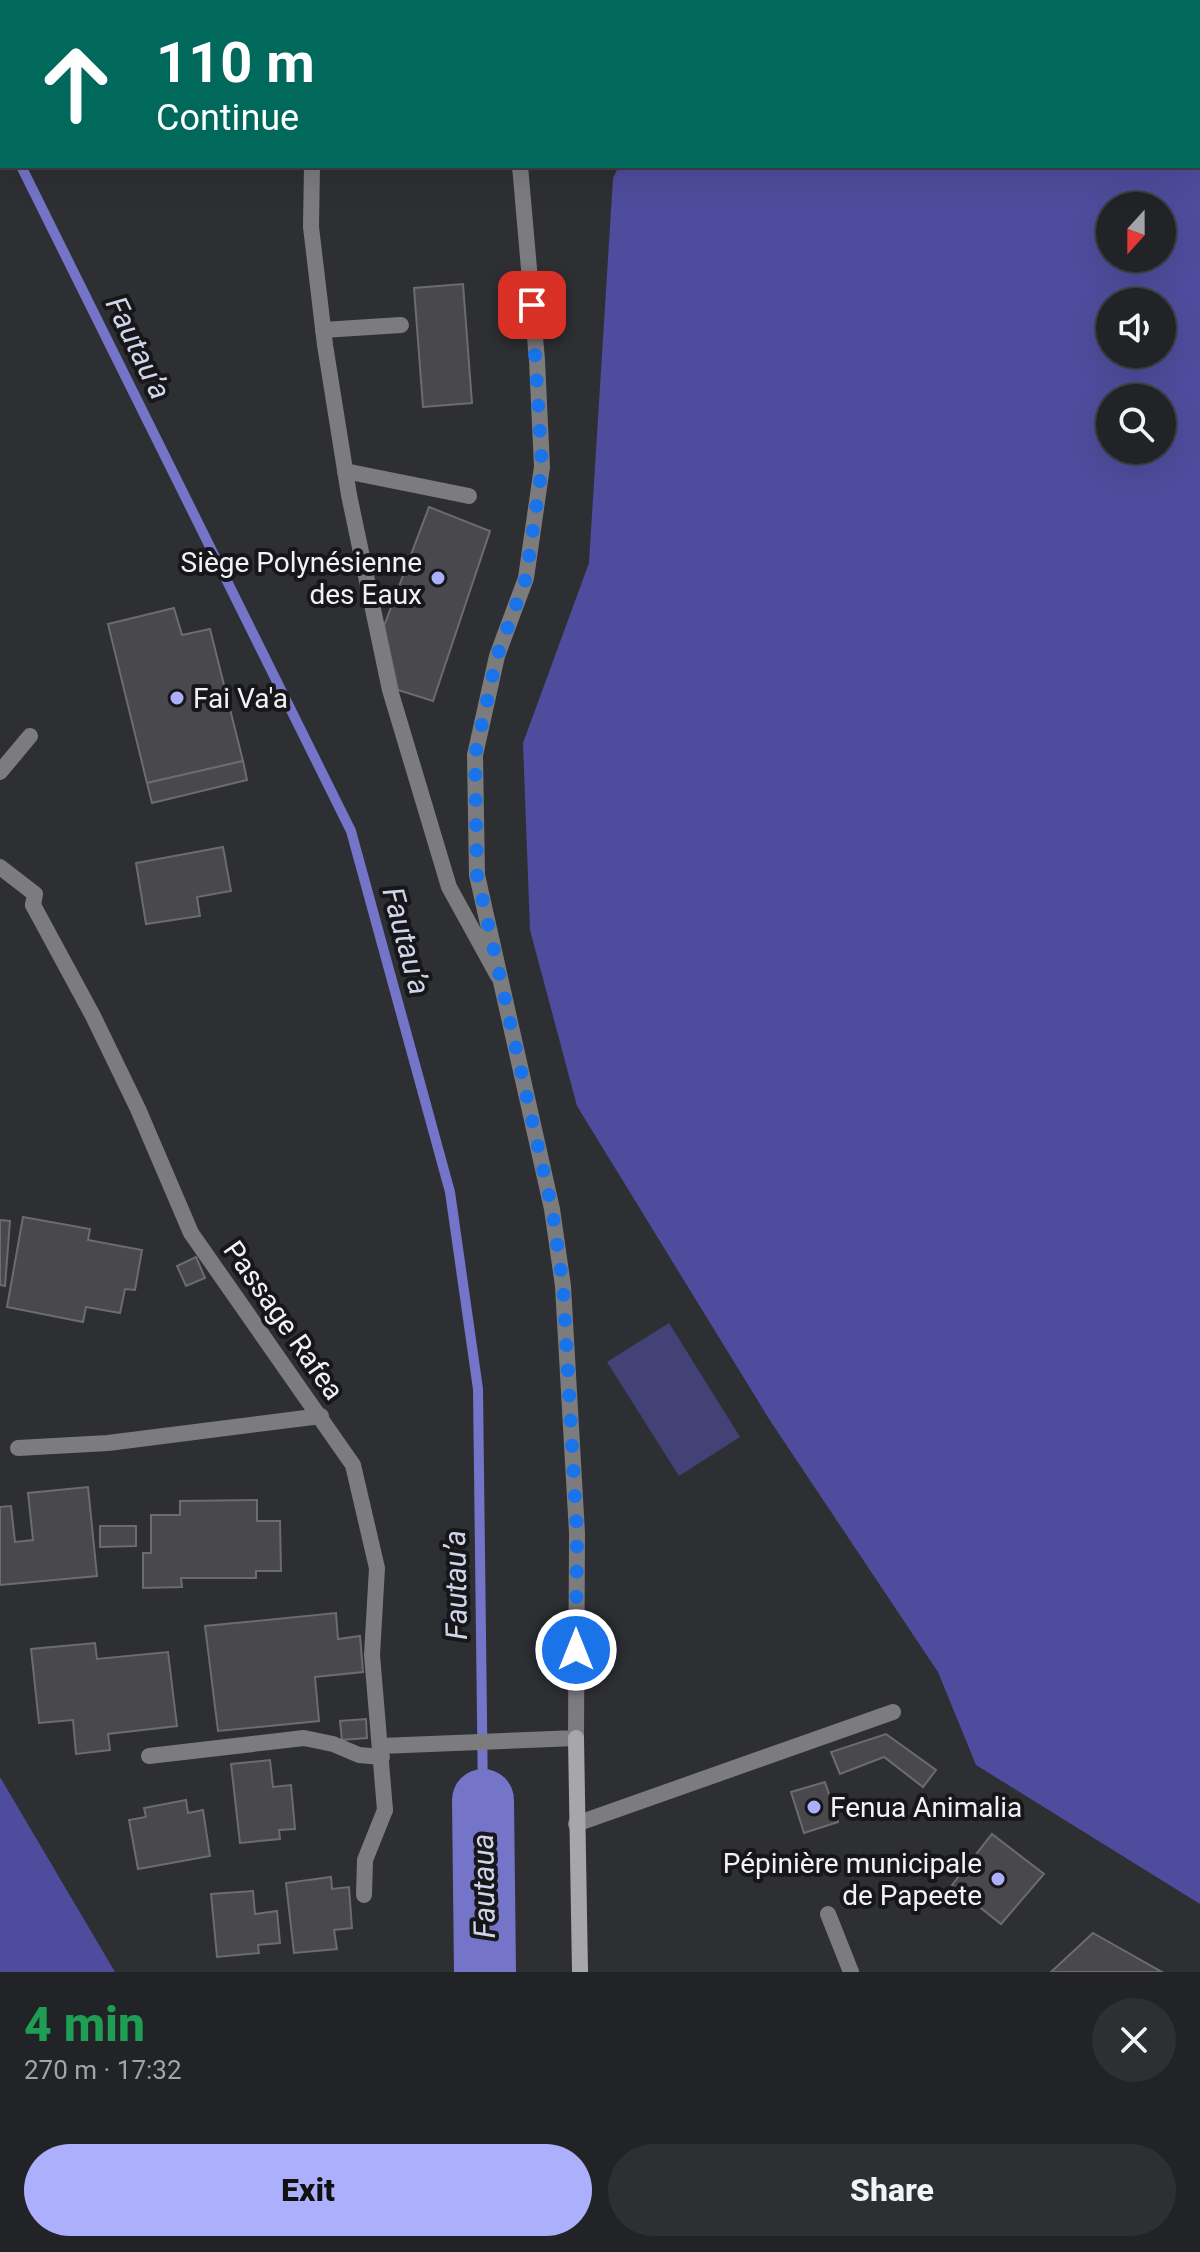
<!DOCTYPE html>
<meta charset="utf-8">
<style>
body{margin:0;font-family:Roboto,sans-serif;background:#2e2f32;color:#f1f3f6;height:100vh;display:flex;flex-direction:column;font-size:30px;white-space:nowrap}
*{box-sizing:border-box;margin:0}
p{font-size:26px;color:#a2a4a7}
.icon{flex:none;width:44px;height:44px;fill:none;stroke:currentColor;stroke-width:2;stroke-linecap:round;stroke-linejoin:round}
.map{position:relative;height:1972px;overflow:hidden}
.side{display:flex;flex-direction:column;background:#222326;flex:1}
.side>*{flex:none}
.guide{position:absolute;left:0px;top:0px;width:1200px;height:168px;box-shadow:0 8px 32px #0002,0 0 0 2px #3f4043;background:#00695c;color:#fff;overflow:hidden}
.needle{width:52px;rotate:201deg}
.controls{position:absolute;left:1096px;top:192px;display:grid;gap:16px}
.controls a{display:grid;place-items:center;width:80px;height:80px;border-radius:50%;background:#222326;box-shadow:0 8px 32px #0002,0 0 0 2px #3f4043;font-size:40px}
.pin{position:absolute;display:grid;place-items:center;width:68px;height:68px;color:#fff;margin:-34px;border-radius:16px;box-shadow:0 4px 12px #0006}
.me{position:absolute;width:88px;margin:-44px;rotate:0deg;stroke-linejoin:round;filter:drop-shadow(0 0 6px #0008)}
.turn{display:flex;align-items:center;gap:28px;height:168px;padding:0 24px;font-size:36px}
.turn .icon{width:104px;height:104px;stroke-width:2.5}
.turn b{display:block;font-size:56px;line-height:68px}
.round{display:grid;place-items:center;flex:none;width:84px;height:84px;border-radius:42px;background:#2e2f32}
.head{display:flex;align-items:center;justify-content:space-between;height:136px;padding:0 24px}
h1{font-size:48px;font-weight:800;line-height:60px;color:#1e9e55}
.button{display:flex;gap:16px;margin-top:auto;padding:16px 24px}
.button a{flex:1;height:92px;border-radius:48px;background:#acaffb;color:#111;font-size:32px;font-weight:800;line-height:92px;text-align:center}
.button a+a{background:#2e2f32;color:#f1f3f6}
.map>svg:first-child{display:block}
.green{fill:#424276}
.forest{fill:#4f4c9d;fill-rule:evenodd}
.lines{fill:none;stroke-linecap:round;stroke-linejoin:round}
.stream{stroke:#7474c9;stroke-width:10}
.river{stroke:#7474c9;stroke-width:62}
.building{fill:#48484d;stroke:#6b6b70;stroke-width:2}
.lane{stroke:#7c7c7e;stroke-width:16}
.street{stroke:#7c7c7e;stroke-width:16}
.secondary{stroke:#a7a7ab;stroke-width:16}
.route{stroke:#1a73e8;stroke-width:14;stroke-dasharray:0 25.2}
.poi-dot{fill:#acaffb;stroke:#171719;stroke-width:3}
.labels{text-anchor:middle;stroke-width:8;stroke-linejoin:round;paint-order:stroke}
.poi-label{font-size:28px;fill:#f2f2f5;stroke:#171719;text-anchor:end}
.street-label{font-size:28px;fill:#f2f2f5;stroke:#171719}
.water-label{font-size:30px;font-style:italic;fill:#d2d4eb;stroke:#171719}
</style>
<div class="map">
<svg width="1200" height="1972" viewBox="0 0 1200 1972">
<rect width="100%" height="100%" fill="#2e2f33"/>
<!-- green -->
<path class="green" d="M 669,1323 L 740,1437 L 679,1476 L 607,1362 Z"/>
<!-- forest -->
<g class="forest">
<path d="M 625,0 L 1200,0 L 1200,1904 L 976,1765 L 938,1672 L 769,1419 L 577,1106 L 530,930 L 523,743 L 589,563 L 613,178 L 619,166 L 1198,166 L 1198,2 ZM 1110,206 L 1162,206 L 1162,258 L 1110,258 ZM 1110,302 L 1162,302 L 1162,354 L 1110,354 ZM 1110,398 L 1162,398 L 1162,450 L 1110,450 Z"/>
<path d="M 0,1777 L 115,1972 L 0,1972 Z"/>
</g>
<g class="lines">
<!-- stream -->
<g class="stream">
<path d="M 0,126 L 2,129"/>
<path d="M 21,166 L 351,831 L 450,1192 L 478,1389 L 483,1800"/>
</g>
<!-- river -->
<path class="river" d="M 483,1800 L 485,1972"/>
</g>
<!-- building -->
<g class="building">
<path d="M 333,0 L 418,0 L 415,2 Z"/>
<path d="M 463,284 L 472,403 L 423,407 L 414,288 Z"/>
<path d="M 429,507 L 490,531 L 433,701 L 398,690 L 384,626 Z"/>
<path d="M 174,608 L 182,635 L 210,629 L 243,761 L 147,783 L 108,624 Z"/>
<path d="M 243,761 L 247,780 L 152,803 L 147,783 Z"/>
<path d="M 223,847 L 231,891 L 197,897 L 200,916 L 146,924 L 136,863 Z"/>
<path d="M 23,1217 L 90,1229 L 88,1240 L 142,1250 L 135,1290 L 125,1289 L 120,1313 L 86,1307 L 83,1322 L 7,1307 Z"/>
<path d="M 0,1220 L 10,1221 L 5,1286 L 0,1285 Z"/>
<path d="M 196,1257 L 205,1278 L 186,1286 L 177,1266 Z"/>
<path d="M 88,1487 L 97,1576 L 0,1585 L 0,1507 L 11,1506 L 15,1542 L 33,1540 L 28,1493 Z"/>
<path d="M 257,1500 L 257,1521 L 280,1521 L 281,1571 L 256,1571 L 256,1578 L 181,1578 L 182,1587 L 143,1588 L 143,1553 L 151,1553 L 151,1515 L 180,1515 L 180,1501 Z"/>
<path d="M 100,1526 L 136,1526 L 136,1546 L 100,1547 Z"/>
<path d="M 336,1613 L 338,1639 L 360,1636 L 363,1672 L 315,1677 L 319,1721 L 218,1731 L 205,1626 Z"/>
<path d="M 95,1643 L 97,1659 L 168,1652 L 177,1726 L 108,1734 L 110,1750 L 76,1754 L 73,1720 L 39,1723 L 31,1649 Z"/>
<path d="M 366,1719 L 367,1738 L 342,1740 L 340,1721 Z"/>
<path d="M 886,1734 L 936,1770 L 923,1787 L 884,1757 L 840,1774 L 831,1752 Z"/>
<path d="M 270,1760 L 273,1787 L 291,1785 L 295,1829 L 279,1830 L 280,1839 L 240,1843 L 231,1764 Z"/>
<path d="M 825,1782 L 838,1822 L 804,1833 L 791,1792 Z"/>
<path d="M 186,1800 L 188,1813 L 203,1810 L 210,1856 L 138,1869 L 129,1820 L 146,1817 L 144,1808 Z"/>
<path d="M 992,1834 L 1044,1874 L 1001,1924 L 952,1885 Z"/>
<path d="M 331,1877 L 332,1889 L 349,1887 L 352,1928 L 334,1930 L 337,1949 L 294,1953 L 286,1883 Z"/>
<path d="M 253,1891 L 255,1914 L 277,1911 L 280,1943 L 258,1945 L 259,1953 L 217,1957 L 211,1894 Z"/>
<path d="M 1093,1933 L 1162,1972 L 1051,1972 Z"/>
</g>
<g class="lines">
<!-- lane -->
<g class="lane">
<path d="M 294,0 L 295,2"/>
<path d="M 312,166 L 311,227 L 325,345 L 349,495 L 390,690 L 449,887 L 498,976"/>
<path d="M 323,330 L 401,325"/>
<path d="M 345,471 L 469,496"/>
<path d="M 0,772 L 30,736"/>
<path d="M 0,867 L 35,894 L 33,905"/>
<path d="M 18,1448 L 108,1443 L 321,1416"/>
<path d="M 149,1756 L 304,1738 L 333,1744 L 359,1755 L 382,1757"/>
<path d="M 576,1824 L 893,1712"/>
<path d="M 364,1895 L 365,1860 L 385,1810"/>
<path d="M 828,1914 L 851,1972"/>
</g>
<!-- street -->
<g class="street">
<path d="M 488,0 L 488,2"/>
<path d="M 33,905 L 93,1016 L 138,1109 L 191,1233 L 353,1465 L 377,1568 L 372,1655 L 385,1810"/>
<path d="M 381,1746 L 576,1738 L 577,1533 L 563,1286 L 552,1209 L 477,875 L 475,755 L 497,656 L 526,578 L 542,467 L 537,360 L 520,166"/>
</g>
<!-- secondary -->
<path class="secondary" d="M 576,1738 L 580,1972"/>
</g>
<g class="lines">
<!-- route -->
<path class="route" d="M 532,305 L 542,467 L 526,578 L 497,656 L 475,755 L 477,875 L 552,1209 L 563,1286 L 577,1533 L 576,1650"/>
</g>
<!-- markers -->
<g class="poi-dot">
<circle cx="438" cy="578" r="8"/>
<circle cx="177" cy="698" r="8"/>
<circle cx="814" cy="1807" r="8"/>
<circle cx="998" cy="1879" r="8"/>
</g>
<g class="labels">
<!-- poi labels -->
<g class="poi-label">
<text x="422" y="572">Siège Polynésienne<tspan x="422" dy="32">des Eaux</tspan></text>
<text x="193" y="708" text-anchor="start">Fai Va'a</text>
<text x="830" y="1817" text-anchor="start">Fenua Animalia</text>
<text x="982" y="1873">Pépinière municipale<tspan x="982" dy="32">de Papeete</tspan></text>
</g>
<!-- street labels -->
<g class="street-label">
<text transform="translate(284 1320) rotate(55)" y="10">Passage Rafea</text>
</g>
<!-- water labels -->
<g class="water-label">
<text transform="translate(138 348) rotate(64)" y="10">Fautau’a</text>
<text transform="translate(406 941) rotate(75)" y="10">Fautau’a</text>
<text transform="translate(456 1585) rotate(-91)" y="10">Fautau’a</text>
<text transform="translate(484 1886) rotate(-91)" y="10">Fautaua</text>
</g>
</g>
</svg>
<div class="controls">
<a><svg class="needle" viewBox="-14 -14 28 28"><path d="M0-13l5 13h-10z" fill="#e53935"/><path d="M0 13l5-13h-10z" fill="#a2a4a7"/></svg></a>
<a><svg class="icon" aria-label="sound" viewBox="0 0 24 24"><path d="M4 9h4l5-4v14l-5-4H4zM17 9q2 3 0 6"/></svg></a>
<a><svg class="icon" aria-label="search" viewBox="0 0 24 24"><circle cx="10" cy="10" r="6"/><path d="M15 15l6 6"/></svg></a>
</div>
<div class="pin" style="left:532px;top:305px;background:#d93025"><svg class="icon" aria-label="arrive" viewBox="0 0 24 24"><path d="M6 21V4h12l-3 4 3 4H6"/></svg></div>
<svg class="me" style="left:576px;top:1650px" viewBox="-20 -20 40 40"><circle r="17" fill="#1a73e8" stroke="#fff" stroke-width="3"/><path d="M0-11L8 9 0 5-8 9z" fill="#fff"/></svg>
<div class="guide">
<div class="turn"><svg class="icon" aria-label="ahead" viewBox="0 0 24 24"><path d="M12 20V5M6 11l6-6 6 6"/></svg><div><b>110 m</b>Continue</div></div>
</div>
</div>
<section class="side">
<div class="head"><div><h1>4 min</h1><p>270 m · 17:32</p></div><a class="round"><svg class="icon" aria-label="close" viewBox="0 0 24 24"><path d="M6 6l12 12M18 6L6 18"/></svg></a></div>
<div class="button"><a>Exit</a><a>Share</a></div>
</section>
